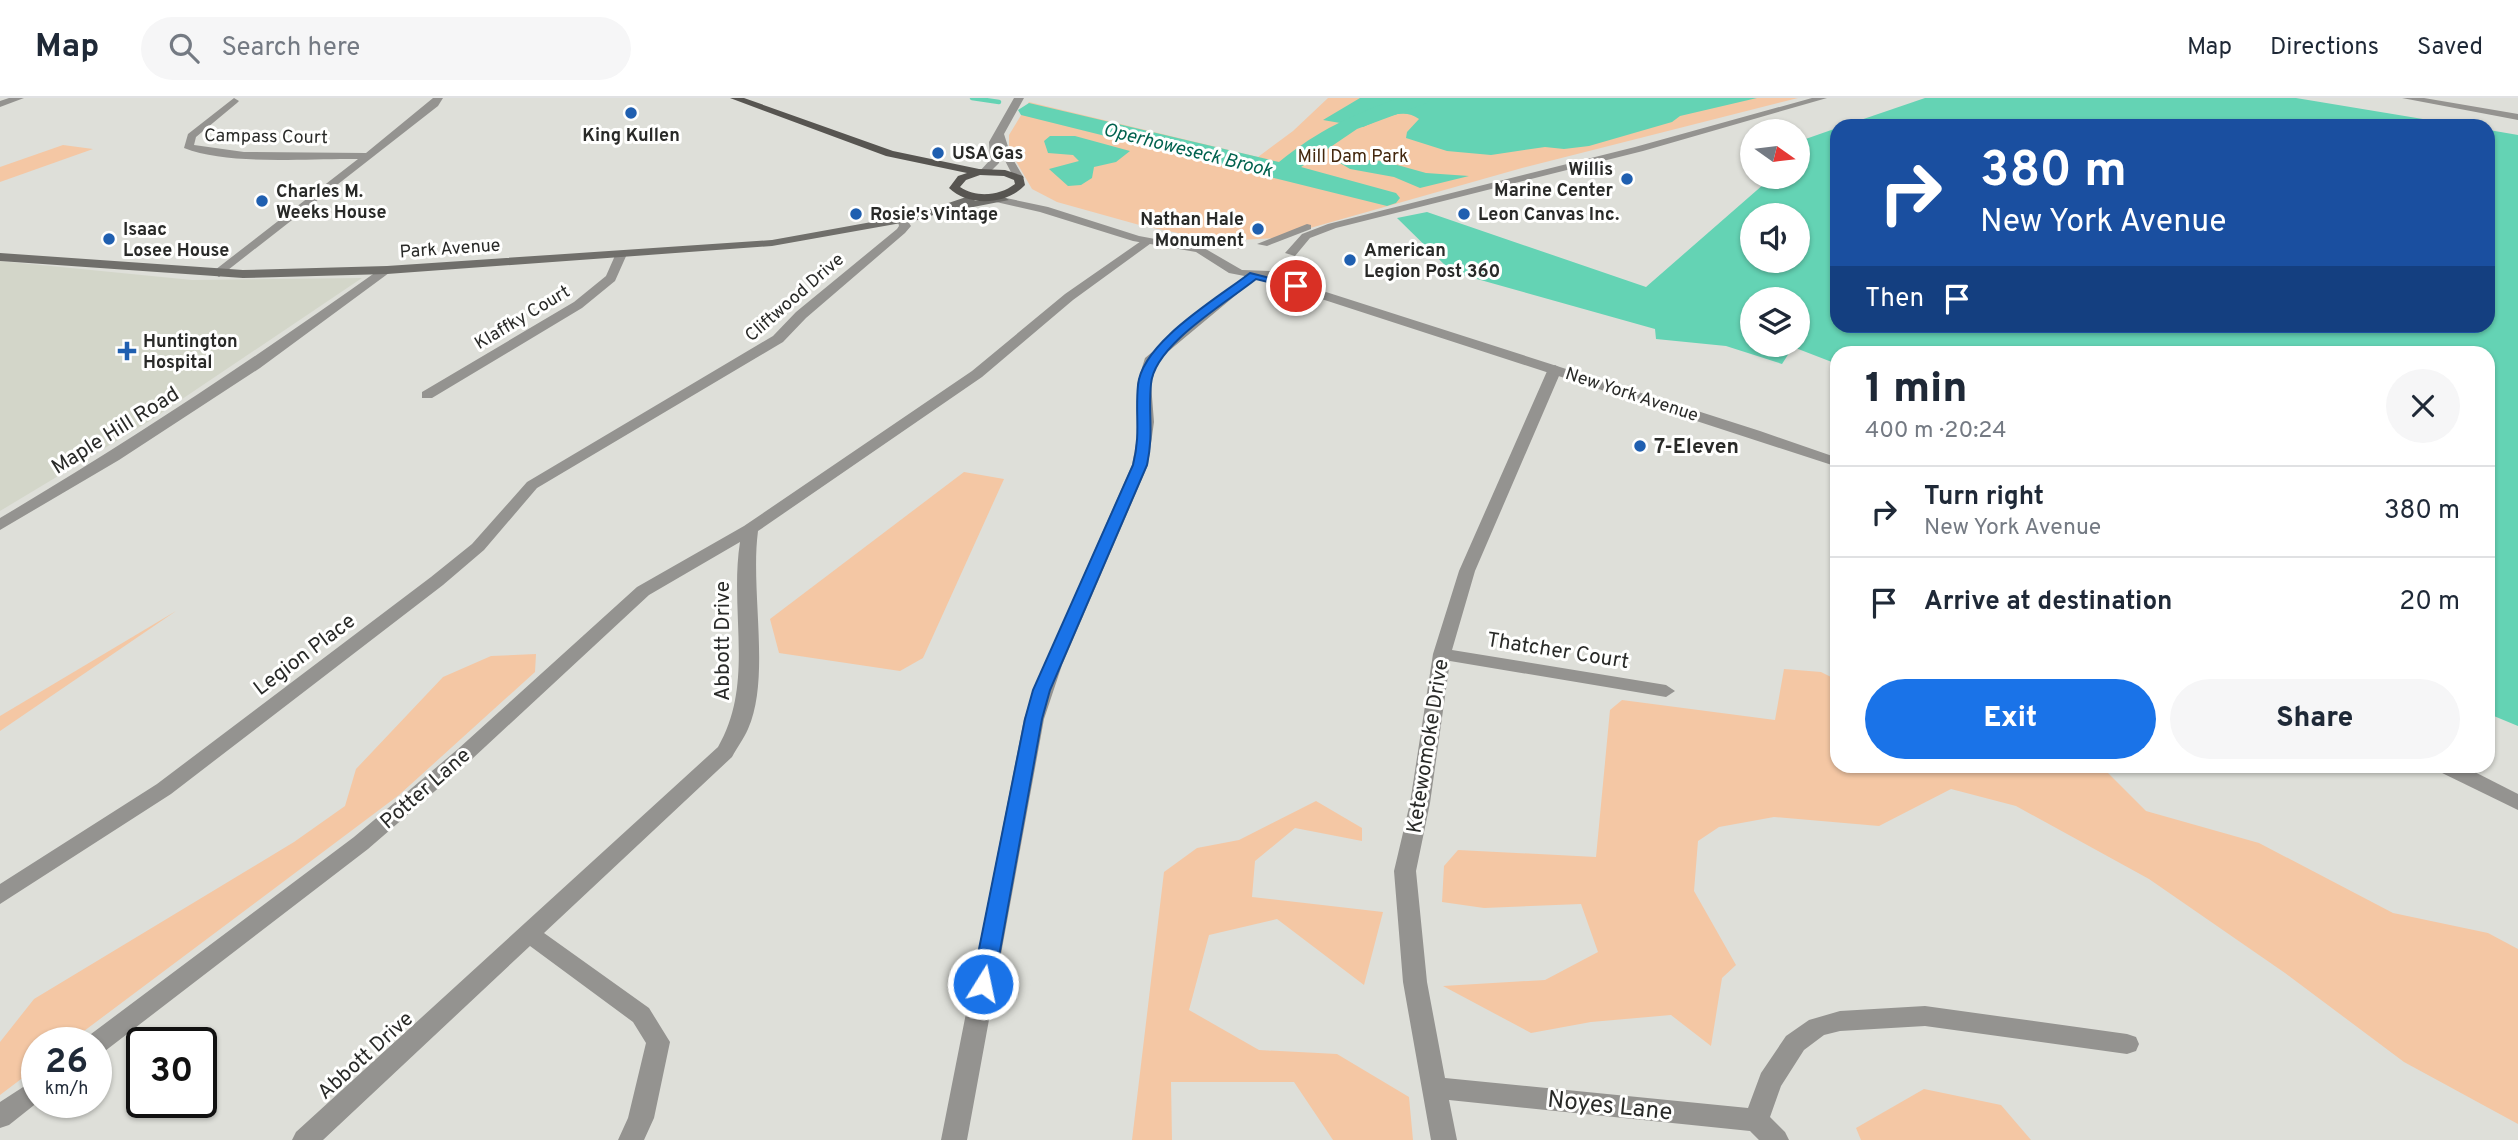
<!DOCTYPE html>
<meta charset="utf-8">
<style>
body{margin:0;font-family:Overpass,sans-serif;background:#f6f6f7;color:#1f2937;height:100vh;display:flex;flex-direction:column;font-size:26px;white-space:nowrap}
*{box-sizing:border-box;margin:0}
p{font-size:23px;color:#747a83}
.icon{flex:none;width:38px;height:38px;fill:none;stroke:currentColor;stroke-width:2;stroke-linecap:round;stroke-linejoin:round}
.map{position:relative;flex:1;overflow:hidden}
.drawer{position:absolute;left:1830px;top:248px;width:665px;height:427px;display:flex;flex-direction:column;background:#fff;border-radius:21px;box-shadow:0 2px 5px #0004}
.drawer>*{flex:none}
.top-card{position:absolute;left:1830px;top:21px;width:665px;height:214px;border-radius:21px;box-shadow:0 2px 5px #0004;background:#1a4fa0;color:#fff;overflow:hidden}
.needle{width:46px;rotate:104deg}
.fabs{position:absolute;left:1740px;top:21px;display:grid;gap:14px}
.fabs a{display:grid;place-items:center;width:70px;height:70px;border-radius:50%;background:#fff;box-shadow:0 2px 5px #0004;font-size:35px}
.speed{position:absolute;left:21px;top:929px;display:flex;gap:14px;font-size:35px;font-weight:700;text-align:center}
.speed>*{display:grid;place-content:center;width:91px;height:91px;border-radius:50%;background:#fff;box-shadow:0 2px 5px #0004;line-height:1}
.speed small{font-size:18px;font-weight:400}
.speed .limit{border:4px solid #111;border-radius:10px;background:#fff;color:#111}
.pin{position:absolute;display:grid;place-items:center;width:60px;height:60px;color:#fff;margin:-30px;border:4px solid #fff;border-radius:50%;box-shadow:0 2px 7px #0007}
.me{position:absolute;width:77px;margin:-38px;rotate:10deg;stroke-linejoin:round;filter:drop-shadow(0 0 5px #0008)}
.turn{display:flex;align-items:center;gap:24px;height:147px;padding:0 35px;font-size:32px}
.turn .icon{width:91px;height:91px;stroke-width:2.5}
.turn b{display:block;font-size:49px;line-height:60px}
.then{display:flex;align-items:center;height:66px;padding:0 35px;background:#0003;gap:14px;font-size:26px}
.round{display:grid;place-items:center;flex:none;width:74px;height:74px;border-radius:37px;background:#f6f6f7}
.summary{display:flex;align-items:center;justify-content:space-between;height:119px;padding:0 35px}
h1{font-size:42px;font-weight:800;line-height:52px}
.primary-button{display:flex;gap:14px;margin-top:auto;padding:14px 35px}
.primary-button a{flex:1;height:80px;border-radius:42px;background:#1a73e8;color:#fff;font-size:28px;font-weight:800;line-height:80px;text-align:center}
.primary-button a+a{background:#f6f6f7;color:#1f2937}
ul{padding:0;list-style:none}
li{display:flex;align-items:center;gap:21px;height:91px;padding:0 35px;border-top:2px solid #e0e1e3}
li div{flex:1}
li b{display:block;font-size:26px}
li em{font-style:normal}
header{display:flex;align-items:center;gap:42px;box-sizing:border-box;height:98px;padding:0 35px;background:#fff;border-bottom:2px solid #e0e1e3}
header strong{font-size:33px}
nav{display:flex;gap:38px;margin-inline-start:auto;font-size:24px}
.search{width:490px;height:63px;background:#f6f6f7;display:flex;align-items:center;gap:18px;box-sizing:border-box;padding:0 24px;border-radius:38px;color:#747a83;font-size:26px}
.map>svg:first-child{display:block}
.built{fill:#d3d6c9}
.green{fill:#f4c7a4}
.water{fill:#64d3b4;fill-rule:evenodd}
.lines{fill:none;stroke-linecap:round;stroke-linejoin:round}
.stream{stroke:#64d3b4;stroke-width:4.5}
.river{fill:#64d3b4;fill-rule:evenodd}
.minor{fill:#949390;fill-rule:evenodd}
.tertiary{fill:#949390;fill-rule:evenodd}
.secondary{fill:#706f6b;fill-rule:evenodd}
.primary{fill:#575551;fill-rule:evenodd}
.route{fill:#1a73e8;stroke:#114b97;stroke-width:2}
.poi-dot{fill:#1f5fb0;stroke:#fffffe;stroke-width:2.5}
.labels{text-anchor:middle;stroke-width:6;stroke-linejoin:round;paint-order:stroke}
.far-poi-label{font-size:18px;font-weight:bold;fill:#292a28;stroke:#fffffe;text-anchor:start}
.far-street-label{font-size:18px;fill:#292a28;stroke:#fffffe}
.far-park-label{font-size:18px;fill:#43270d;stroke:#fffffe}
.far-water-label{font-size:19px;font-style:italic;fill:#00624e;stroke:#fffffe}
.street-label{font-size:21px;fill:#292a28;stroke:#fffffe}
.poi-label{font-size:21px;font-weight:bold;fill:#292a28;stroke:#fffffe;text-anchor:start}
.near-street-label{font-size:24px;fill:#292a28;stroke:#fffffe}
</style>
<header>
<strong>Map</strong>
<div class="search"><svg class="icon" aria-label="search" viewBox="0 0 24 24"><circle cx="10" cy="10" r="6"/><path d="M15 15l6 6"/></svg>Search here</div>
<nav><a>Map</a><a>Directions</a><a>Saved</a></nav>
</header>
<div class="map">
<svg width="2518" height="1042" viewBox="0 0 2518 1042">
<rect width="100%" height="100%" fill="#dedfd9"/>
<!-- built -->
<path class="built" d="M 0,163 L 192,182 L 362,180 L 148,324 L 0,413 Z"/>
<!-- green -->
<g class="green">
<path d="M 1328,0 L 1798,0 L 1522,70 L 1275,140 L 1218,143 L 1143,128 L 1057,104 L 1032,91 L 1009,51 L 1009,37 L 1029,4 L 1258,59 L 1293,33 Z"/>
<path d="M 63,47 L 93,51 L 0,84 L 0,69 Z"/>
<path d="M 964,374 L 1004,381 L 923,560 L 900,573 L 779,555 L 770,521 Z"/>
<path d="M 176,513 L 0,633 L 0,618 Z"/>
<path d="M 536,556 L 535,574 L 399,697 L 68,945 L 37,945 L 37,969 L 0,997 L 0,944 L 34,901 L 294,744 L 345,708 L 356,671 L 443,579 L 491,558 Z"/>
<path d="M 1784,571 L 1821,574 L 1837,582 L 1838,668 L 2102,669 L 2146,713 L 2259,745 L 2393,815 L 2488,835 L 2518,851 L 2518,1026 L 2404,964 L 2285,875 L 2149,781 L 2016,708 L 1951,691 L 1879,728 L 1774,719 L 1719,729 L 1698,743 L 1694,793 L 1736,867 L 1722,880 L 1711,948 L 1671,917 L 1591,924 L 1531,935 L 1443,888 L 1545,882 L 1598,854 L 1581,806 L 1484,810 L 1442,804 L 1444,768 L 1458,752 L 1596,759 L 1610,612 L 1622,602 L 1775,622 Z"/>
<path d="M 1316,703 L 1362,730 L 1362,743 L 1295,730 L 1255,763 L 1252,799 L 1383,814 L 1364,887 L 1277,821 L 1209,837 L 1189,912 L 1259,952 L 1337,956 L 1409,999 L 1413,1042 L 1333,1042 L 1294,984 L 1171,984 L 1172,1042 L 1132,1042 L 1164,774 L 1197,750 L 1239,742 Z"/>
<path d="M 1924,991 L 2001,1007 L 2031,1042 L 1861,1042 L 1856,1030 Z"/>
</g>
<!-- water -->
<g class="water">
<path d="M 1360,0 L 1757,0 L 1680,18 L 1672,24 L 1589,48 L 1564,51 L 1545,49 L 1491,57 L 1447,53 L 1406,40 L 1407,34 L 1419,21 C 1403,8 1379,22 1363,29 L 1323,22 Z"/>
<path d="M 1925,0 L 2296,0 L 2465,28 L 1843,28 Z"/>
<path d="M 1837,30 L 1838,228 L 2488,228 L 2489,32 L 2518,37 L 2518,628 L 2489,616 L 2488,256 L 1838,256 L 1837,266 L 1793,249 L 1782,266 L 1726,248 L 1656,241 L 1655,231 L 1452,174 L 1397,120 L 1427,114 L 1646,189 L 1772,79 L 1797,79 L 1797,44 ZM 1797,117 L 1797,163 L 1752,163 L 1752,117 ZM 1797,201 L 1797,247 L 1752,247 L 1752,201 Z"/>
<path d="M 1050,38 L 1075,38 L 1130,53 L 1116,64 L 1094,69 L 1092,80 L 1081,87 L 1068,88 L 1049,71 L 1079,63 L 1073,57 L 1048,55 L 1044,43 Z"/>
<path d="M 1348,61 L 1383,63 L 1426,75 L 1469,78 L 1420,90 L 1394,79 L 1350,71 L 1340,65 Z"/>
</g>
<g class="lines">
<!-- stream -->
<path class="stream" d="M 972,0 L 999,4"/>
<!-- river -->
<path class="river" d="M 1399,0 L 1430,0 L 1427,5 L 1357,31 L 1301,69 L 1396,95 L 1400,100 L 1396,105 L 1387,108 L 1021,17 L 1018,12 L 1029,5 L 1279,64 C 1320,31 1350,18 1399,0 Z"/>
<!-- minor -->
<g class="minor">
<path d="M 9,0 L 24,0 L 0,9 L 0,3 Z"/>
<path d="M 234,0 L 239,3 L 237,5 L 196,39 L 194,47 L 244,54 L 366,55 L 433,0 L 443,0 L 438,8 L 219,179 L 213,175 L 215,172 L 358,61 C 308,60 230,68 184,50 L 188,36 Z"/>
<path d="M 1014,0 L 1024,0 L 1004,36 L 1011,58 L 1024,80 L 1015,82 L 1000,53 L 999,65 L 988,76 L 980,76 L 979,74 L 990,62 L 989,44 Z"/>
<path d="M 2402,0 L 2424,0 L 2518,16 L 2518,22 Z"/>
<path d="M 897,119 L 905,119 L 911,128 L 905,135 L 806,220 L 783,244 L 537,390 L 484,452 L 443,487 L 171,696 L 0,806 L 0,786 L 157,686 L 431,479 L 472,446 L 527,384 L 773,238 L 796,214 L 897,131 L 899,128 Z"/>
<path d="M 1144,141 L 1154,143 L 1073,202 L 982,279 L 758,433 C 750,493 771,579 748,631 C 744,640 737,650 732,659 L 544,835 L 649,910 L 670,944 L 654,1020 L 644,1042 L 618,1042 L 628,1020 L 646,945 L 633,924 L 530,848 L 323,1042 L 292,1042 L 296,1034 L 718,649 C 755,585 729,514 740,444 L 649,497 L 472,661 L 368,751 L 105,953 L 96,956 L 96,945 L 84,945 L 87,939 L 354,739 L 458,651 L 637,489 L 744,428 L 972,273 L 1065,196 Z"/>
<path d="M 617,153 L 627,156 L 615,183 L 582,210 L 432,300 L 422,300 L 422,294 L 574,204 L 606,178 Z"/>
<path d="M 383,169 L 393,172 L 260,270 L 119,362 L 0,432 L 0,420 C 132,342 258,258 383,169 Z"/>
<path d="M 1250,174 L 1260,177 L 1158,262 L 1151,286 L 1154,324 L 1148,367 L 1062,567 L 1044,621 L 967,1042 L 941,1042 L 1024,621 L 1044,567 L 1132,367 L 1140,324 L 1137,286 L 1145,260 Z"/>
<path d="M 1555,267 L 1562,271 L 1475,473 L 1452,552 L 1666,587 L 1675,593 L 1666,599 L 1450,563 L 1430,705 L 1416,773 L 1427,884 L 1445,980 L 1748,1010 L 1761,975 L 1786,938 L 1809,922 L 1840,913 L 1925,908 L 2127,936 L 2136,939 L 2139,946 L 2136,953 L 2127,956 L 1925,928 L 1840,933 L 1824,937 L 1804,952 L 1781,988 L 1770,1019 L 1785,1034 L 1789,1042 L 1759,1042 L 1750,1033 L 1449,1002 L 1457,1042 L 1431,1042 L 1403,884 L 1394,773 L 1410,705 L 1433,556 L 1459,473 L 1548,271 Z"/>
<path d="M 37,980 L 38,1004 L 9,1027 L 0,1030 L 0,1004 Z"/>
</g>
<!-- tertiary -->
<g class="tertiary">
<path d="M 1812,0 L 1827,0 L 1643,53 L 1336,130 L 1310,140 L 1295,158 L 1285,155 L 1302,136 L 1328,126 L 1635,49 Z"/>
<path d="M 987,96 L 1048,109 L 1139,138 L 1204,150 L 1242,172 L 1270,173 L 1287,163 L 1295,163 L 1297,166 L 1276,178 L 1760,333 L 1838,360 L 1838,369 L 1260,181 L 1229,175 L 1196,154 L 1133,143 L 1040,114 L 983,101 L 983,97 Z"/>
<path d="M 1307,126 L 1311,127 L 1311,131 L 1267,148 L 1257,146 Z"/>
<path d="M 1197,141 L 1239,143 L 1245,147 L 1239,151 L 1193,146 L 1191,144 Z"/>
<path d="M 2435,668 L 2463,668 L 2518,696 L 2518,712 L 2438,673 Z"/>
</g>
<!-- secondary -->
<path class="secondary" d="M 975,96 L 980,99 L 974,103 L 1004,99 L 1009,102 L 963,111 L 958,109 L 918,122 L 772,148 L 387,176 L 243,180 L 0,163 L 0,155 L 243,172 L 387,168 L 772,142 L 916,116 Z"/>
<!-- primary -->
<path class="primary" d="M 730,0 L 744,0 L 893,53 L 979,71 L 1005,72 L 1023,78 L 1025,87 C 1007,107 968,109 949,90 L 958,78 L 967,75 L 886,58 ZM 980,77 L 1004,78 L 1014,82 L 1015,86 C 999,98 977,100 960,89 L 966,82 Z"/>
</g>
<!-- route -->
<path class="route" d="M 1250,175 L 1302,188 L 1296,191 L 1256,181 C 1226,205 1154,247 1151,286 C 1148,316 1154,334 1147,367 L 1050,592 L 1042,621 L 994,886 L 990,892 L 983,895 L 976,892 L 972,886 L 1025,621 L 1033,592 L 1133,367 C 1141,335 1135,317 1138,287 C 1142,244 1218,200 1250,175 Z"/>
<!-- markers -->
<g class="poi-dot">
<circle cx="631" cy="15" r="7"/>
<circle cx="938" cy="55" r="7"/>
<circle cx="1627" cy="81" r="7"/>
<circle cx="262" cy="103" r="7"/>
<circle cx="856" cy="116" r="7"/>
<circle cx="1464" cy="116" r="7"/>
<circle cx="1258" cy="131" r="7"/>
<circle cx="109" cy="141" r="7"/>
<circle cx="1350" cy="162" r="7"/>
<path d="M123.5 242.5h7v7h7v7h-7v7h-7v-7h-7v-7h7z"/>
<circle cx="1640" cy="348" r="7"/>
</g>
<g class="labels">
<!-- far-poi labels -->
<g class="far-poi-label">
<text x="631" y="43" text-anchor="middle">King Kullen</text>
<text x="952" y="61">USA Gas</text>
<text x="1613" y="77" text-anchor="end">Willis<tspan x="1613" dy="21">Marine Center</tspan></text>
<text x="276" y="99">Charles M.<tspan x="276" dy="21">Weeks House</tspan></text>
<text x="870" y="122">Rosie's Vintage</text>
<text x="1478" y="122">Leon Canvas Inc.</text>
<text x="1244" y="127" text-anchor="end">Nathan Hale<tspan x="1244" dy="21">Monument</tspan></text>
<text x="123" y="137">Isaac<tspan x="123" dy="21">Losee House</tspan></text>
<text x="1364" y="158">American<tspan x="1364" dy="21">Legion Post 360</tspan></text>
<text x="143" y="249">Huntington<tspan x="143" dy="21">Hospital</tspan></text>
</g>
<!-- far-street labels -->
<g class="far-street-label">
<text transform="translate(266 38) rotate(1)" y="6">Campass Court</text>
<text transform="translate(450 150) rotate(-4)" y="6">Park Avenue</text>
<text transform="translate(794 199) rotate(-41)" y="6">Cliftwood Drive</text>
<text transform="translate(522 219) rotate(-31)" y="6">Klaffky Court</text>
<text transform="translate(1632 296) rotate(18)" y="6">New York Avenue</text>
</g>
<!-- far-park labels -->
<g class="far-park-label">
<text x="1353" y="64">Mill Dam Park</text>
</g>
<!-- far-water labels -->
<g class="far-water-label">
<text transform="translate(1188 51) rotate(14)" y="7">Operhoweseck Brook</text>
</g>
<!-- street labels -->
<g class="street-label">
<text transform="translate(115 332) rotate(-32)" y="7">Maple Hill Road</text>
<text transform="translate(722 543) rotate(-90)" y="7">Abbott Drive</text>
<text transform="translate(1558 552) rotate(9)" y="7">Thatcher Court</text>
<text transform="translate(304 556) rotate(-37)" y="7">Legion Place</text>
<text transform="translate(1427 648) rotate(-81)" y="7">Ketewomoke Drive</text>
<text transform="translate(425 690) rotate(-41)" y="7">Potter Lane</text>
<text transform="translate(365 957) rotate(-42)" y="7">Abbott Drive</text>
</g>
<!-- poi labels -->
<g class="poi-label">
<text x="1654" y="355">7-Eleven</text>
</g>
<!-- near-street labels -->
<g class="near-street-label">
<text transform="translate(1610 1007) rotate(6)" y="8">Noyes Lane</text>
</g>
</g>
</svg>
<div class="fabs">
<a><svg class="needle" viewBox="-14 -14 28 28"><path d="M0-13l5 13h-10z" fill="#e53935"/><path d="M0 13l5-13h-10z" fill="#747a83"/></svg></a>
<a><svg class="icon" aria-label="sound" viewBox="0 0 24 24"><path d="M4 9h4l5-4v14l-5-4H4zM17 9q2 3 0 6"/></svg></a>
<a><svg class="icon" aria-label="layers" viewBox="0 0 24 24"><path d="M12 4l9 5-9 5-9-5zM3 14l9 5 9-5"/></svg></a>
</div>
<div class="speed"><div>26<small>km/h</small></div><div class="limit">30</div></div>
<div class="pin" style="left:1296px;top:188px;background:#d93025"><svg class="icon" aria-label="arrive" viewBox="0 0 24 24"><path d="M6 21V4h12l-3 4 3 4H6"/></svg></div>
<svg class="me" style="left:983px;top:886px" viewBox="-20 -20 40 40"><circle r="17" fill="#1a73e8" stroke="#fff" stroke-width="3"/><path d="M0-11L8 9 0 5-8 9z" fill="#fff"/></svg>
<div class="top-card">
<div class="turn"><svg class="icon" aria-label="right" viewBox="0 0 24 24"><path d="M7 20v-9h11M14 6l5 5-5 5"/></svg><div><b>380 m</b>New York Avenue</div></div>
<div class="then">Then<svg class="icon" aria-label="arrive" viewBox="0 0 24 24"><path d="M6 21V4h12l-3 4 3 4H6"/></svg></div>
</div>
<section class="drawer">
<div class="summary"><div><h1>1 min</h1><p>400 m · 20:24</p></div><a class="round"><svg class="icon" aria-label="close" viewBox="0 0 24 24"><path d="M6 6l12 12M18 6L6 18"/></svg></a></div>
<ul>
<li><svg class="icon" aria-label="right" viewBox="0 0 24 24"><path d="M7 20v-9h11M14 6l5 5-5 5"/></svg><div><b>Turn right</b><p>New York Avenue</p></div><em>380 m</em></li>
<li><svg class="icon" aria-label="arrive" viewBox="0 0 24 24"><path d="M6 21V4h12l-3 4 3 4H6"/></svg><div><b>Arrive at destination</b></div><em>20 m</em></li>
</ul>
<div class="primary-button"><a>Exit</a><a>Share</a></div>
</section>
</div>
